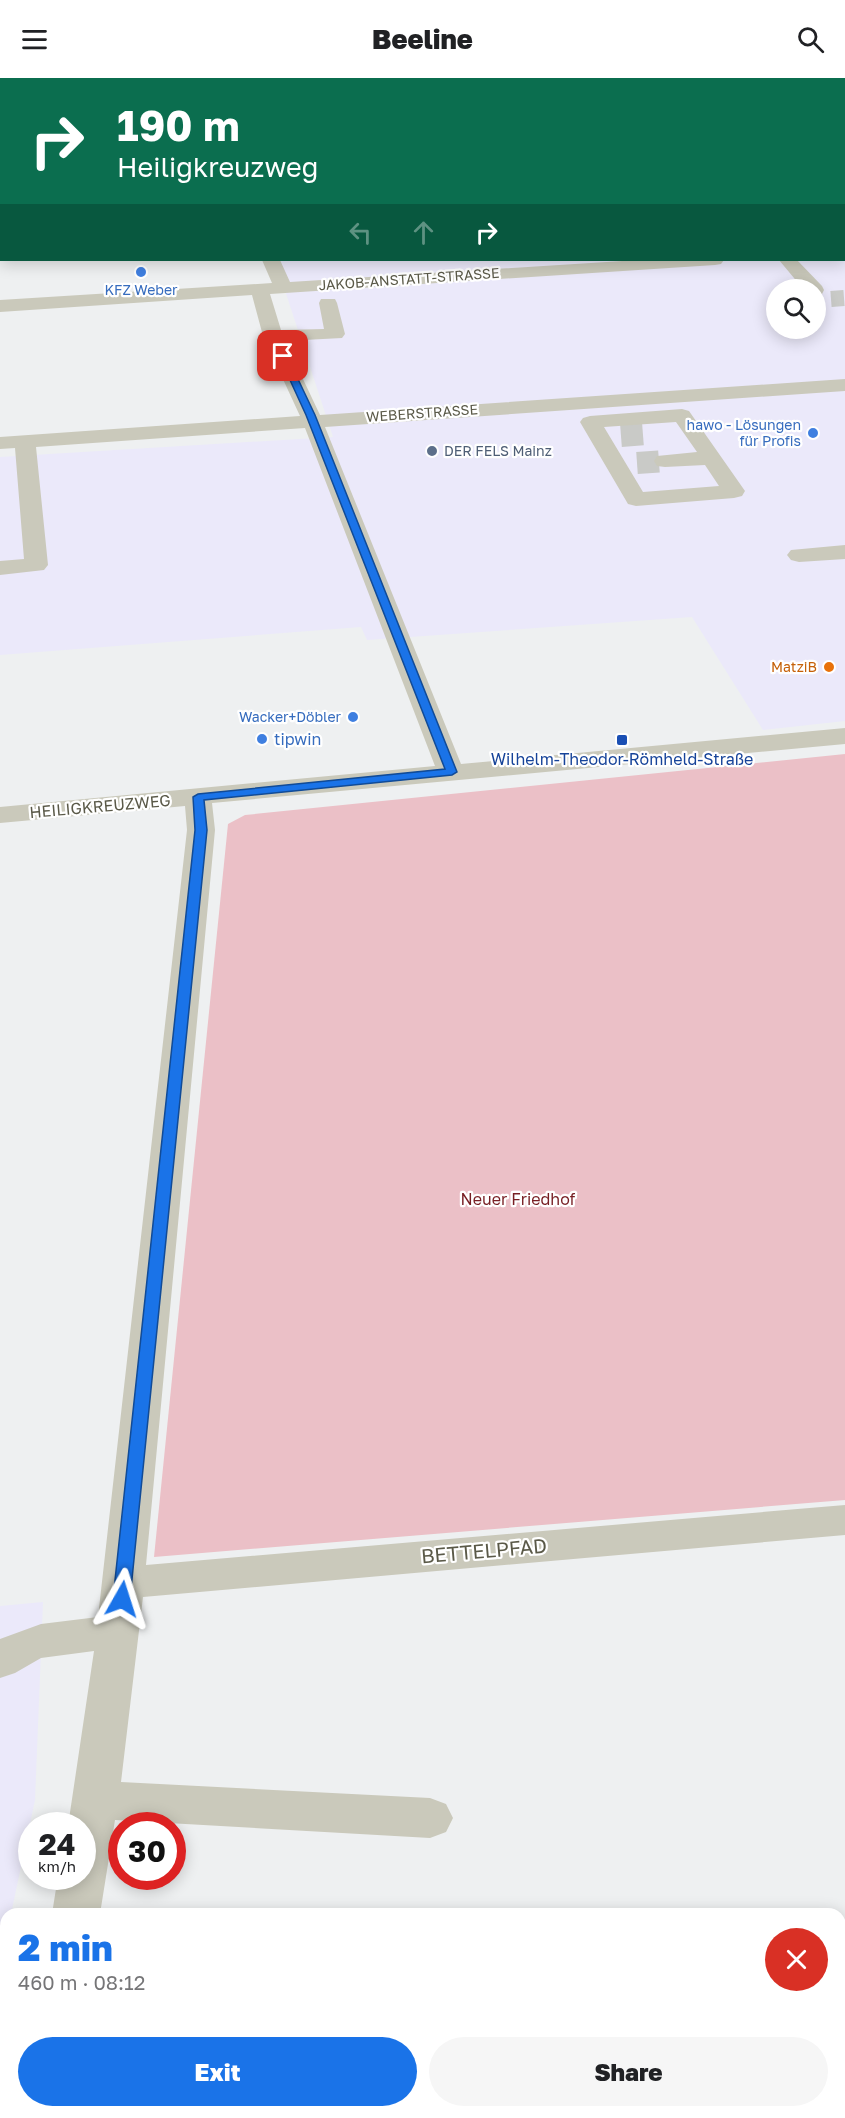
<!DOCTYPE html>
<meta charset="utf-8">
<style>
body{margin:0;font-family:"Golos Text",sans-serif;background:#f6f6f6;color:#202124;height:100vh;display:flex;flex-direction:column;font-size:22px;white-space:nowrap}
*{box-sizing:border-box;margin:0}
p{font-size:20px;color:#757577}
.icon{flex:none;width:33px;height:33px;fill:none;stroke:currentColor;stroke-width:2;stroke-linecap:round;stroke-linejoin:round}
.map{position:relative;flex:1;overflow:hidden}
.sheet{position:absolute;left:0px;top:1830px;width:846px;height:210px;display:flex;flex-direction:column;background:#fff;border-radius:18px 18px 0 0;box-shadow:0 3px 15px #0003}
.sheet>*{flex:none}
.top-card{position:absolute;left:0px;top:0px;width:846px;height:183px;box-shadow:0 3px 15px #0003;background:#0b6e4f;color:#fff;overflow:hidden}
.controls{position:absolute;left:766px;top:201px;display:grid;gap:12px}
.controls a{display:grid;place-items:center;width:60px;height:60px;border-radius:50%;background:#fff;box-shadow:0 3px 15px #0003;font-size:30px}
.speed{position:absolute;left:18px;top:1734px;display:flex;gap:12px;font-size:30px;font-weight:700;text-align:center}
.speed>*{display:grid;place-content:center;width:78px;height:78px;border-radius:50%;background:#fff;box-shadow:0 3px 15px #0003;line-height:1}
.speed small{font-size:15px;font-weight:400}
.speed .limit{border:9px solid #d22;background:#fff;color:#111}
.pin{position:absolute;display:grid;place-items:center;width:51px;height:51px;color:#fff;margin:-26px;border-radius:12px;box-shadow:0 3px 9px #0006}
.me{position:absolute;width:66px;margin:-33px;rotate:6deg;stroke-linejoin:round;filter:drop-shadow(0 0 4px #0008)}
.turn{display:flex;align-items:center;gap:21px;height:126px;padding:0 18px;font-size:27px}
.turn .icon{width:78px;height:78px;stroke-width:2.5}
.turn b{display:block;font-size:42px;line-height:51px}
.lanes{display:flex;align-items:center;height:57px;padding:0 18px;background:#0003;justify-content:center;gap:30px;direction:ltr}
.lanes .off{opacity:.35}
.round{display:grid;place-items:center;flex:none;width:63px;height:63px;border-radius:32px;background:#f6f6f6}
.headline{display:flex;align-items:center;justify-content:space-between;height:102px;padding:0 18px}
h1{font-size:36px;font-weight:800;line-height:45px;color:#1a73e8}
.primary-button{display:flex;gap:12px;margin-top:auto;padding:12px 18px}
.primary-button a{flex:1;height:69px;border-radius:36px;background:#1a73e8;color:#fff;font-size:24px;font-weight:800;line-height:69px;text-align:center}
.primary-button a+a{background:#f6f6f6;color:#202124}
header{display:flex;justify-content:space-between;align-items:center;height:78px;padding:0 18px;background:#fff;font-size:27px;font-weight:800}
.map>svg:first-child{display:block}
.commercial{fill:#ebe9fa;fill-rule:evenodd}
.green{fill:#ebc0c7}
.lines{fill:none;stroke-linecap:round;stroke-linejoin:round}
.minor-tunnel-far1{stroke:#c9cac7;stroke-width:16;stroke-dasharray:16 8;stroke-linecap:butt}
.minor-tunnel{stroke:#c9cac7;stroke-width:22;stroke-dasharray:22 10;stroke-linecap:butt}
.highway-casing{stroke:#a5a475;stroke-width:1}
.minor{fill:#cac9bb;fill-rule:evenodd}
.highway{fill:#bab88a;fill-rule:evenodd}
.route{fill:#1a73e8;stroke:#114b97;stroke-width:1.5}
.shop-dot{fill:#3f7fe0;stroke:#fff;stroke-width:2}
.service-dot{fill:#5c6f8a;stroke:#fff;stroke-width:2}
.food-dot{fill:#e8710a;stroke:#fff;stroke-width:2}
.transit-dot{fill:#1a4fb4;stroke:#fff;stroke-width:2}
.labels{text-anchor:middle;stroke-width:4.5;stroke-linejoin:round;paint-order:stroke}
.far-street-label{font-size:14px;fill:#5a5948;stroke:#fff}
.far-shop-label{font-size:14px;fill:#366cbe;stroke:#fff;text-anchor:end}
.far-service-label{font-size:14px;fill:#4e5e75;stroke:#fff;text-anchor:start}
.far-food-label{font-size:14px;fill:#c56008;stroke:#fff;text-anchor:end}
.shop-label{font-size:16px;fill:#366cbe;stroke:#fff;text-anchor:start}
.transit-label{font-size:16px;fill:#164399;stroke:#fff}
.street-label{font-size:16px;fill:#5a5948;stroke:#fff}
.park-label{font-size:16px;fill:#771e23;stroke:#fff}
.near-street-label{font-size:20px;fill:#5a5948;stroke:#fff}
</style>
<header><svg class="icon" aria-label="menu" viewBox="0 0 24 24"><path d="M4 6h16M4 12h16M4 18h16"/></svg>Beeline<svg class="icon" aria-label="search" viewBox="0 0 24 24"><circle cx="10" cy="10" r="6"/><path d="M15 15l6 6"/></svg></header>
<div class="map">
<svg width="845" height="2040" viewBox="0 0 845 2040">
<rect width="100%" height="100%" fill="#eef0f1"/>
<!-- commercial -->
<g class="commercial">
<path d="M 845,172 L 845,643 L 763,652 L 692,539 L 367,562 L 361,549 L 0,577 L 0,379 L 333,359 L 275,182 L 844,182 ZM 777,212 L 816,212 L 816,250 L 777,250 Z"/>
<path d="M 43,1524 L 35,1722 L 11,1836 L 6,1836 L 6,1858 L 0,1886 L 0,1528 Z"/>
</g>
<!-- green -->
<path class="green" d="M 845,676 L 845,1422 L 154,1479 L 228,746 L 245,737 Z"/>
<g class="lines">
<!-- minor-tunnel-far1 -->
<path class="minor-tunnel-far1" d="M 831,221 L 844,220"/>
<!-- minor-tunnel -->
<g class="minor-tunnel">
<path d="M 621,358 L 647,356"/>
<path d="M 637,385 L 665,383"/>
</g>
<!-- highway casing -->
<g class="highway-casing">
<g id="highway">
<path d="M 742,0 L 760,0 L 761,2 L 743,2 Z"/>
<path d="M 829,0 L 845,0 L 845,6 L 844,2 Z"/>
<rect x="844" y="21" width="1" height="10"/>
</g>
</g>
<!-- minor -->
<g class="minor">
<rect x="0" y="119" width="2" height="10"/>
<path d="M 262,182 L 280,182 L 290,204 L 638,182 L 724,182 L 721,186 L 715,187 L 270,216 L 281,252 L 324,251 L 319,225 L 321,221 L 335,221 L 337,225 L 345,256 L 342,260 L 285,263 L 320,337 L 845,301 L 845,313 L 325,349 L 461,686 L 845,650 L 845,666 L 212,725 L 215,752 L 146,1487 L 845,1427 L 845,1457 L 143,1519 L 121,1704 L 430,1720 L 446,1726 L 453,1740 L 446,1754 L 430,1760 L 115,1742 L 100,1836 L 52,1836 L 58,1798 L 82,1798 L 82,1748 L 68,1748 L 94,1573 L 41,1580 L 15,1595 L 0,1600 L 0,1561 L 41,1546 L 98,1539 L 187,752 L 185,728 L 0,745 L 0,729 L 435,688 L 305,350 L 36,369 L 48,487 L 44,492 L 0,497 L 0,483 L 24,481 L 15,370 L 0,371 L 0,359 L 300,338 L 263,258 L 252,217 L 0,234 L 0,222 L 272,205 Z"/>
<path d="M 779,182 L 797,182 L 822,208 L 824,212 L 822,216 L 816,217 L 816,212 L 804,212 Z"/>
<path d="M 682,331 L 689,333 L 745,413 L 742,418 L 734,420 L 636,428 L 628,426 L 580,344 L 583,340 L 590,338 ZM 676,344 L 697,374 L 657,378 L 654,383 L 657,388 L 665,389 L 705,387 L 719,408 L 643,414 L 604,349 Z"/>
<path d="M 845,467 L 845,481 L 799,484 L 791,482 L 787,477 L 791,472 Z"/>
<path d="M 14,2034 L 66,2034 L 65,2040 L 13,2040 Z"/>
</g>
<!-- highway -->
<use href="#highway" class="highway"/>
</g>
<!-- route -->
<path class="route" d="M 283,275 L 287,278 L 315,337 L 457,694 L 452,697 L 204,722 L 207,752 L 130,1521 L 128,1526 L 122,1528 L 115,1526 L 113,1521 L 195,752 L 193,719 L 198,716 L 445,691 L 306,337 L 279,278 Z"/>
<!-- markers -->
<g class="shop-dot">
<circle cx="141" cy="194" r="6"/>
<circle cx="813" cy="355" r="6"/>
<circle cx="353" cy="639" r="6"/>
<circle cx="262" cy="661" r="6"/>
</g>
<circle class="service-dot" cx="432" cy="373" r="6"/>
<circle class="food-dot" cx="829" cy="589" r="6"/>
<rect class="transit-dot" x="616" y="656" width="12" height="12" rx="3"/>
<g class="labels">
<!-- far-street labels -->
<g class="far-street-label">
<text transform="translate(409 201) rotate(-4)" y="5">JAKOB-ANSTATT-STRASSE</text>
<text transform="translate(422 335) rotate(-4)" y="5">WEBERSTRASSE</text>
</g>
<!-- far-shop labels -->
<g class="far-shop-label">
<text x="141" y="217" text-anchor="middle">KFZ Weber</text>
<text x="801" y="352">hawo - Lösungen<tspan x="801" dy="16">für Profis</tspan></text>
<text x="341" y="644">Wacker+Döbler</text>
</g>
<!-- far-service labels -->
<g class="far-service-label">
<text x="444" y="378">DER FELS Mainz</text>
</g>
<!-- far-food labels -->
<g class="far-food-label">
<text x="817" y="594">MatziB</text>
</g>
<!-- shop labels -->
<g class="shop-label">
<text x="274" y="667">tipwin</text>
</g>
<!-- transit labels -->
<g class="transit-label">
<text x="622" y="687">Wilhelm-Theodor-Römheld-Straße</text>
</g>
<!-- street labels -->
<g class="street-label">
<text transform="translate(100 728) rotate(-5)" y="6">HEILIGKREUZWEG</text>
</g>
<!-- park labels -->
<g class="park-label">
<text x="518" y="1127">Neuer Friedhof</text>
</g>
<!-- near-street labels -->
<g class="near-street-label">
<text transform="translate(484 1473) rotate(-5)" y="7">BETTELPFAD</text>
</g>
</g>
</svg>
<div class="controls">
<a><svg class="icon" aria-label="search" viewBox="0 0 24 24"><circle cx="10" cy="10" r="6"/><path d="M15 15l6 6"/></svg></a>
</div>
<div class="speed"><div>24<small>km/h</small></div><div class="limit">30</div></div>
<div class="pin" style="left:283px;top:278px;background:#d93025"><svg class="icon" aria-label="arrive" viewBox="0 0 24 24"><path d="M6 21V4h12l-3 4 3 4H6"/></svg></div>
<svg class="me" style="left:122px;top:1521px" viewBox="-20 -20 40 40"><path d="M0-17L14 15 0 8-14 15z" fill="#1a73e8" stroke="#fff" stroke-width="4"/></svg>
<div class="top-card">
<div class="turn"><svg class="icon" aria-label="right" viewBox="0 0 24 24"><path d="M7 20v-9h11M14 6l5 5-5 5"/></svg><div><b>190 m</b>Heiligkreuzweg</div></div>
<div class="lanes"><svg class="icon off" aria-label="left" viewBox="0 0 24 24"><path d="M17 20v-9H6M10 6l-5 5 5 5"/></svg><svg class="icon off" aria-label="ahead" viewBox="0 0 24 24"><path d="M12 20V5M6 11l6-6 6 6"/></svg><svg class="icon" aria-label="right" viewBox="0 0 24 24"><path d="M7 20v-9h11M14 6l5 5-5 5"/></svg></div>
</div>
<section class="sheet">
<div class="headline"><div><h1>2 min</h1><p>460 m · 08:12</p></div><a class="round" style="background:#d93025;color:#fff"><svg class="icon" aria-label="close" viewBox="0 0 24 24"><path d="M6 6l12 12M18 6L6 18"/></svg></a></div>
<div class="primary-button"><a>Exit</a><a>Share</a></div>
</section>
</div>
